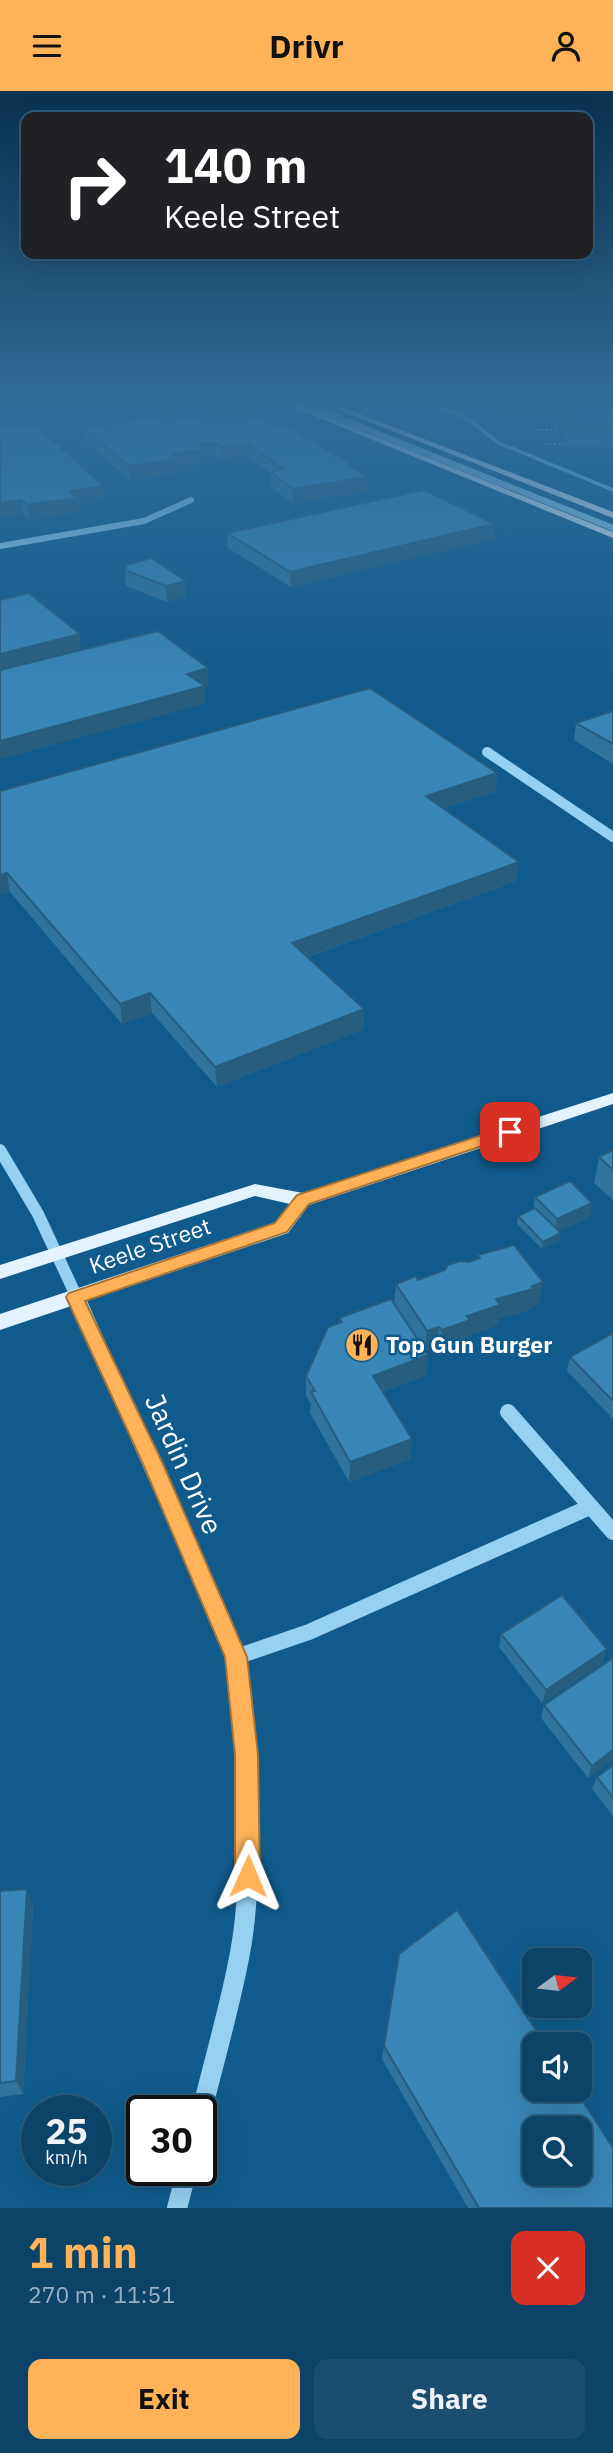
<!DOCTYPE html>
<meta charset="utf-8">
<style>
body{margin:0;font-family:"IBM Plex Sans",sans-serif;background:#1a4e71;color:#f1f3f6;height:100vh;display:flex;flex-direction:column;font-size:26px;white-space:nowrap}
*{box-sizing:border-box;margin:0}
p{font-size:23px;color:#9ab0c0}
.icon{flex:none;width:38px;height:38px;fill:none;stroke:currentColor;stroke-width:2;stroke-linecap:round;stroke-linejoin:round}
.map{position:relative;height:2117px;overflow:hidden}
.details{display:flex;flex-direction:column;background:#0c4469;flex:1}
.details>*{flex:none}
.hud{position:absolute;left:21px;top:21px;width:572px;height:147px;border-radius:14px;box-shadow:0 7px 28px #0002,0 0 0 2px #2c5c7d;background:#202124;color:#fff;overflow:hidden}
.needle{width:46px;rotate:75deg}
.controls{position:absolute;left:522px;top:1857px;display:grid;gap:14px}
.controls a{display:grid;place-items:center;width:70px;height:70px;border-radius:14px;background:#0c4469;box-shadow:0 7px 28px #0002,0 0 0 2px #2c5c7d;font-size:35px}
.speed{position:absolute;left:21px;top:2004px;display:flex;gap:14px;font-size:35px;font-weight:700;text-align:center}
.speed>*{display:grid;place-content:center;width:91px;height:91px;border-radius:50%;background:#0c4469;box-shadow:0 7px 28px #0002,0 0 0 2px #2c5c7d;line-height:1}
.speed small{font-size:18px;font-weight:400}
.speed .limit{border:4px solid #111;border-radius:10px;background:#fff;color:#111}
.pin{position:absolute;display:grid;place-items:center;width:60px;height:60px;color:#fff;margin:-30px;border-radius:14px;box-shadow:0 4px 10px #0006}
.me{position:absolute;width:77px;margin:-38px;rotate:1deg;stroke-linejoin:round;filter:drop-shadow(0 0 5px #0008)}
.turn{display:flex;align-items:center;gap:24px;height:147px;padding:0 28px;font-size:32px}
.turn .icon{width:91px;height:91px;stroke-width:2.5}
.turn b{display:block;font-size:49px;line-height:60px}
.round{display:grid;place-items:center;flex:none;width:74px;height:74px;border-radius:14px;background:#1a4e71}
.headline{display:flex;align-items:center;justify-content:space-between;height:119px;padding:0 28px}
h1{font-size:42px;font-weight:700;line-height:52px;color:#ffb258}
.button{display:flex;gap:14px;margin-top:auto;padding:14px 28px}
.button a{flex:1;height:80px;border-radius:14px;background:#ffb258;color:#111;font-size:28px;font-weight:700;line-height:80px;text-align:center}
.button a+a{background:#1a4e71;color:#f1f3f6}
header{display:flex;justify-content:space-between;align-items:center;height:91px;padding:0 28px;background:#ffb258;color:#111;font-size:32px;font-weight:700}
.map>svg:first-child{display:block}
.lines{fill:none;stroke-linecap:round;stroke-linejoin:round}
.stream{stroke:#87cef6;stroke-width:3.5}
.path{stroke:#96d0f2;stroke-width:2;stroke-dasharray:2 2.5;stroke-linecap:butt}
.minor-far4{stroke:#96d0f2;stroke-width:6}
.minor-far3{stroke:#96d0f2;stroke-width:10}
.minor-far2{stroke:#96d0f2;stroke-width:12}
.minor-far1{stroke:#96d0f2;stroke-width:16}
.minor{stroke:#96d0f2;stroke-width:20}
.major{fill:#e2f2ff;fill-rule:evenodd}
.wall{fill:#30739d}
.shaded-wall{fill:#275e7f}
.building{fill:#3886b6;stroke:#275e7f;stroke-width:2;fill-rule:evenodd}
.route{fill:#ffb258;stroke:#a67439;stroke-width:2}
.labels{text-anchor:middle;stroke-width:5;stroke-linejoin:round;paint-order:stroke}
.street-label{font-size:23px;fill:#fff;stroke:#105b8c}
.poi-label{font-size:23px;font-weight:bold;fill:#fff;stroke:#105b8c;text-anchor:start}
.near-street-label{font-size:28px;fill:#fff;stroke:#105b8c}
</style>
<header><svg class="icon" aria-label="menu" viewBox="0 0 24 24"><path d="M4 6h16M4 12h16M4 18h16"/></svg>Drivr<svg class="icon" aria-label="person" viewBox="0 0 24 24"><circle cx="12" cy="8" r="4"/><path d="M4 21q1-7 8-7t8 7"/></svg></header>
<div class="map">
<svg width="613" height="2117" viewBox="0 0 613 2117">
<rect width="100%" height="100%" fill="#105b8c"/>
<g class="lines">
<!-- stream -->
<path class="stream" d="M 428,313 L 465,326 L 499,352 L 613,399"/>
<!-- path -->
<g class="path">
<path d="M 486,313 L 490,322 L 566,321"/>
<path d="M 537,339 L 558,339"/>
<path d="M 545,353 L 566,353"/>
</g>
<!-- minor-far4 -->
<g class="minor-far4">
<path d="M 304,313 L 613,437"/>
<path d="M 0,455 L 144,430 L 191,409"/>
</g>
<!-- minor-far3 -->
<path class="minor-far3" d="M 487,661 L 613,746"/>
<!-- minor-far2 -->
<path class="minor-far2" d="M 0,1059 L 38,1123 L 79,1211"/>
<!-- minor-far1 -->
<g class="minor-far1">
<path d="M 78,1209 L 236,1566 L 240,1609"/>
<path d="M 508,1321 L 613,1441"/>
<path d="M 236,1566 L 309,1541 L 590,1416"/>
</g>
<!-- minor -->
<g class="minor">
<path d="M 201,2023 C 214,1970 230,1916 240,1862 C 254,1786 248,1685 240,1607"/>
<path d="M 177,2117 L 187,2079"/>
</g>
<!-- major -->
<g class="major">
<path d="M 285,313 L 295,313 L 613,441 L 613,447 Z"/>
<path d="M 324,313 L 334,313 L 613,421 L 613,427 Z"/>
<path d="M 613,1002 L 613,1013 L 309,1114 L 288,1142 L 0,1239 L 0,1223 L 274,1132 L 290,1113 L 255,1105 L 0,1188 L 0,1174 L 255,1093 L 303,1102 Z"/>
</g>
</g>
<!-- wall -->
<g class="wall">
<path d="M 491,313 L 613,313 L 613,356 L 563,355 L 564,343 L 560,336 L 562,320 L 495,321 Z"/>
<path d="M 183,328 L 334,365 L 347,374 L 367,401 L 293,412 L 271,396 L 271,382 L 249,366 L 222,369 L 215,364 L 206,366 L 206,372 L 179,376 L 179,382 L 130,389 L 84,350 L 83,336 Z"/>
<path d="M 0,337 L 103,395 L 104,409 L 78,413 L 79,421 L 29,429 L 23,423 L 0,427 Z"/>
<path d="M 494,433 L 493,448 L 291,496 L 228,457 L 227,442 Z"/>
<path d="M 125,479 L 186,490 L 186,506 L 167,511 L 126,495 Z"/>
<path d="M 613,620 L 613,673 L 574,649 L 576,632 Z"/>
<path d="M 497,682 L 495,701 L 443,717 L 516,790 L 308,866 L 364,918 L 364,938 L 217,996 L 152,922 L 122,933 L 10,801 L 0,804 L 0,700 Z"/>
<path d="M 613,1059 L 613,1109 L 594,1092 L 599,1066 Z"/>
<path d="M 535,1106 L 592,1112 L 590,1126 L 559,1140 L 559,1150 L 542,1158 L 517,1133 L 518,1125 L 533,1119 Z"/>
<path d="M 478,1164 L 540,1212 L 531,1215 L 530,1219 L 498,1228 L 497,1234 L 468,1245 L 467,1250 L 440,1260 L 437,1256 L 426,1260 L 428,1264 L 426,1284 L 383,1301 L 410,1368 L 349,1391 L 310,1322 L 311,1313 L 306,1305 L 306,1285 L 339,1232 L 339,1227 L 394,1214 L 396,1193 L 418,1189 L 478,1168 Z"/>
<path d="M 613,1242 L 613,1328 L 567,1280 L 570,1266 Z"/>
<path d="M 501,1543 L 607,1558 L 603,1571 L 542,1612 L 499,1556 Z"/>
<path d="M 613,1567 L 613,1669 L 588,1687 L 541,1627 L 544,1614 Z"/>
<path d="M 613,1674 L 613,1725 L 592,1698 L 597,1686 Z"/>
<path d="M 0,1800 L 33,1814 L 23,2003 L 0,2006 Z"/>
<path d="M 384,1955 L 613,2117 L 468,2117 L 382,1968 Z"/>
</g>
<!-- shaded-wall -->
<g class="shaded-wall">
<path d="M 214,351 L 215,364 L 206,366 L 206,372 L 179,376 L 179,382 L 130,389 L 128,375 L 172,363 L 198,353 Z"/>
<path d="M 248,352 L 249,366 L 222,369 L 221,356 Z"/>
<path d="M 368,386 L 367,401 L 293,412 L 293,398 Z"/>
<path d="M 103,395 L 104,409 L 78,413 L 79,421 L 29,429 L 27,414 L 70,400 Z"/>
<path d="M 21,409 L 23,423 L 0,427 L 0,412 Z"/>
<path d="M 494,433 L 493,448 L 291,496 L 290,481 Z"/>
<path d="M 186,490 L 186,506 L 167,511 L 166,495 Z"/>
<path d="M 80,543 L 81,560 L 0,580 L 0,563 Z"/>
<path d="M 208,577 L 209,594 L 205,596 L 205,613 L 0,668 L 0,650 L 187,583 Z"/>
<path d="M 497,682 L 495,701 L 425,723 L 426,705 Z"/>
<path d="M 519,771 L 516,790 L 293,871 L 292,852 Z"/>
<path d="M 7,782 L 10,801 L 0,804 L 0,784 Z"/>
<path d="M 150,902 L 152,922 L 122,933 L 120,913 Z"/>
<path d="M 364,918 L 364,938 L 217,996 L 215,976 Z"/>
<path d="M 592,1112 L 590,1126 L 555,1142 L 557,1128 Z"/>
<path d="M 561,1142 L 559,1150 L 542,1158 L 543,1151 Z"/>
<path d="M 543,1191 L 540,1212 L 531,1215 L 530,1219 L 498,1228 L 497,1234 L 468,1245 L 467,1250 L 440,1260 L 442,1239 L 496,1208 Z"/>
<path d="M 439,1236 L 437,1256 L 425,1261 L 427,1240 Z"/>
<path d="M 428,1264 L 426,1284 L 372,1305 L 373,1285 Z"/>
<path d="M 412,1348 L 410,1368 L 349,1391 L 350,1371 Z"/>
<path d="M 607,1558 L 603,1571 L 542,1612 L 546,1599 Z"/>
<path d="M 613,1659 L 613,1669 L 588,1687 L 592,1675 Z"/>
<path d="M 27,1798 L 33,1814 L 23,2003 L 16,1990 Z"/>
</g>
<!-- building -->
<g class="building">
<path d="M 571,313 L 608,314 L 613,319 L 613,334 L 566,334 L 566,331 L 572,331 L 562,315 Z"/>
<path d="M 233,321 L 297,340 L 334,365 L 341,365 L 340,369 L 348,369 L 347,373 L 368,386 L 293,398 L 271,382 L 282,377 L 248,352 L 221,356 L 214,351 L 198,353 L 205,358 L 172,363 L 178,368 L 128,375 L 83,336 L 174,324 L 183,328 Z"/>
<path d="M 35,333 L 103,395 L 70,400 L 77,407 L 27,414 L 21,409 L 0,412 L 0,337 Z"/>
<path d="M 424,399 L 494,433 L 290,481 L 227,442 Z"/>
<path d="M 151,467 L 186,490 L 166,495 L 125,479 L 127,474 Z"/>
<path d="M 29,502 L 80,543 L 0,563 L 0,509 Z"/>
<path d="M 158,540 L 208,577 L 187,583 L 205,595 L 0,650 L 0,579 Z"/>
<path d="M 370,597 L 497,682 L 426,705 L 519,771 L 292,852 L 364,918 L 215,976 L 150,902 L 120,913 L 7,782 L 0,784 L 0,700 Z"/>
<path d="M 613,620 L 613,653 L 576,632 Z"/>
<path d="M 613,1059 L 613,1079 L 599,1066 Z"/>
<path d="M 570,1090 L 592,1112 L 557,1128 L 535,1106 Z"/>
<path d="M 535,1117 L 561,1142 L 543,1151 L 518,1125 Z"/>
<path d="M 514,1154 L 543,1191 L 532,1195 L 533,1198 L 496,1208 L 500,1214 L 467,1225 L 470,1229 L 442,1239 L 439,1236 L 427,1240 L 396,1193 L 416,1185 L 418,1189 L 445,1179 L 448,1174 L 460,1170 L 469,1171 L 480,1167 L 478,1164 Z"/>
<path d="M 391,1208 L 428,1264 L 373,1285 L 412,1348 L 350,1371 L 311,1301 L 315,1300 L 306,1285 L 328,1236 L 342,1231 L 339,1227 Z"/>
<path d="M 613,1242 L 613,1310 L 570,1266 Z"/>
<path d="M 562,1504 L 607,1558 L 546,1599 L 501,1543 Z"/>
<path d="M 613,1567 L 613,1659 L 592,1675 L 544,1614 Z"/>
<path d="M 613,1674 L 613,1707 L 597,1686 Z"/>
<path d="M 27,1798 L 16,1990 L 0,1992 L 0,1800 Z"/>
<path d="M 457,1819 L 545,1953 L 534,1953 L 534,1998 L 575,1998 L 613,2057 L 613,2117 L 479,2117 L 384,1955 L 399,1863 ZM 534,2037 L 579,2037 L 579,2082 L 534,2082 Z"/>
</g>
<!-- sky -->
<linearGradient id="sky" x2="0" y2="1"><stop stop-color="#09324d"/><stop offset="0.51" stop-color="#316c99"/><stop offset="1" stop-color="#316c99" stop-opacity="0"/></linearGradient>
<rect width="613" height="610" fill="url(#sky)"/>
<!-- route -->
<path class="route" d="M 510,1035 L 517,1041 L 515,1044 L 309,1113 L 287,1141 L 85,1210 L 163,1373 L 247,1566 L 258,1664 L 260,1785 L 256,1794 L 248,1798 L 239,1794 L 235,1785 L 235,1664 L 225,1566 L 143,1373 L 66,1206 L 69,1202 L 275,1132 L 297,1104 Z"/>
<!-- icons -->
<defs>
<g id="restaurant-disc" transform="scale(1.75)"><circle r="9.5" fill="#ffb258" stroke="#105b8c"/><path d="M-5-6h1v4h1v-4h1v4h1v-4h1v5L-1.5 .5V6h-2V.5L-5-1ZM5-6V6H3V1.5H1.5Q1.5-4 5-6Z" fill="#111"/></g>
</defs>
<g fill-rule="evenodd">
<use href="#restaurant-disc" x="362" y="1254"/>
</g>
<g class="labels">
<!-- street labels -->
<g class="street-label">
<text transform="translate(150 1155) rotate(-19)" y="8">Keele Street</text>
</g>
<!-- poi labels -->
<g class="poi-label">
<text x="386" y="1262">Top Gun Burger</text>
</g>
<!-- near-street labels -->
<g class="near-street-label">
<text transform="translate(184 1373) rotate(66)" y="10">Jardin Drive</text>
</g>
</g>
</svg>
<div class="controls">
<a><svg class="needle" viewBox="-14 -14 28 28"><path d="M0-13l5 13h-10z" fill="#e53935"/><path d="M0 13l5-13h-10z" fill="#9ab0c0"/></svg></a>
<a><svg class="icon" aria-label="sound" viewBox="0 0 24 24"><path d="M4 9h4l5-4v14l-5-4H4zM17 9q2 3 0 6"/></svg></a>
<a><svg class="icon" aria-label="search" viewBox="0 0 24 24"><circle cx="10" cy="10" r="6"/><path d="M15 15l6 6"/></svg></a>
</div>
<div class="speed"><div>25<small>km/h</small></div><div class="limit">30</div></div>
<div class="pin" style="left:510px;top:1041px;background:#d93025"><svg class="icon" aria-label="arrive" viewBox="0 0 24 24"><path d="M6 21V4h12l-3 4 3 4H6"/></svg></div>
<svg class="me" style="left:248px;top:1785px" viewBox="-20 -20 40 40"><path d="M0-17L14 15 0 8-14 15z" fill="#ffb258" stroke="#fff" stroke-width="4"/></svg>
<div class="hud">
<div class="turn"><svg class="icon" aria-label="right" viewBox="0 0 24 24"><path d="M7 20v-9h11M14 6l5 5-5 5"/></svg><div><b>140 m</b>Keele Street</div></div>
</div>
</div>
<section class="details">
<div class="headline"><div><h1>1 min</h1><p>270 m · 11:51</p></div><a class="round" style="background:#d93025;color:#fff"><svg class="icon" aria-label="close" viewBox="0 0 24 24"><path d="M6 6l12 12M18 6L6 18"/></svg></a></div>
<div class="button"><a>Exit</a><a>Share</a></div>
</section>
